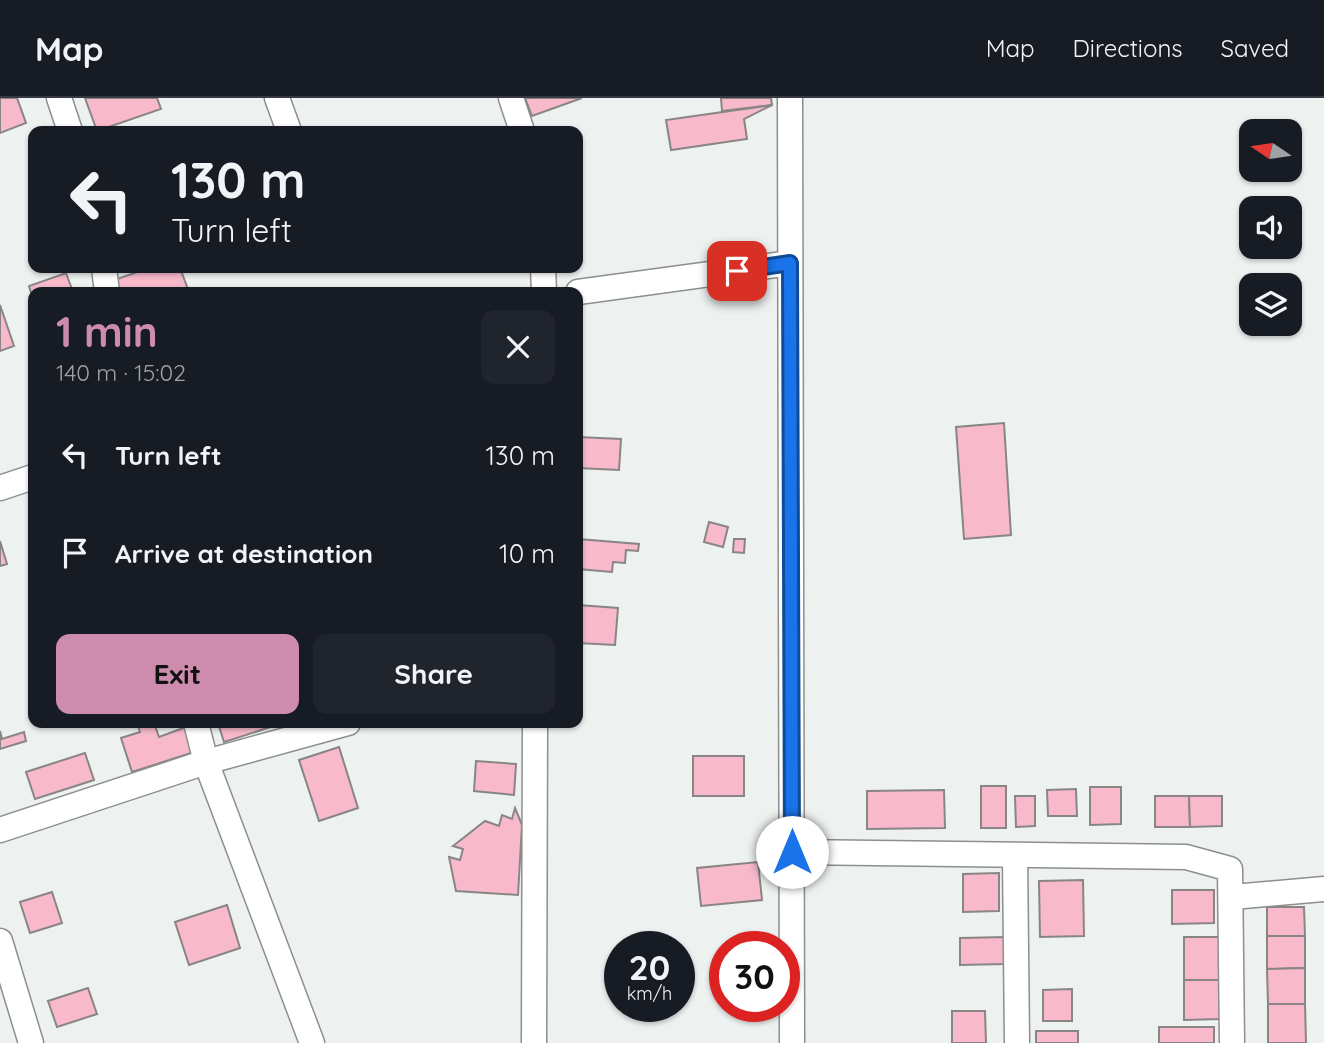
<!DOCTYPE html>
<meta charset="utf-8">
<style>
body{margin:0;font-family:Quicksand,sans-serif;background:#20242c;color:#f1f3f6;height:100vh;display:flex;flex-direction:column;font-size:26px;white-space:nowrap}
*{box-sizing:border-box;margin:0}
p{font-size:23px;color:#9ea1a6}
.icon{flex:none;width:38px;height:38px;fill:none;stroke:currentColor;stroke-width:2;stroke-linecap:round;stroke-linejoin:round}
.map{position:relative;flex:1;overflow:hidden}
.panel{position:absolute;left:28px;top:189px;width:555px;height:441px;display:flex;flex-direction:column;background:#171b24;border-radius:14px;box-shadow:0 2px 5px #0004}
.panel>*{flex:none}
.top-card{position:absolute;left:28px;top:28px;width:555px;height:147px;border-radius:14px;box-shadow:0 2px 5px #0004;background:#171b24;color:#f1f3f6;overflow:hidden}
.needle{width:46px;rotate:283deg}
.controls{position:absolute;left:1239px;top:21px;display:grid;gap:14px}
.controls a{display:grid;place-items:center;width:63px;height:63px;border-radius:14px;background:#171b24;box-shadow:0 2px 5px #0004;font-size:35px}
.speed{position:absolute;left:604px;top:833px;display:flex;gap:14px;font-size:35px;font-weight:700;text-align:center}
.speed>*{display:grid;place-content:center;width:91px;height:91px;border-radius:50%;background:#171b24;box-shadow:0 2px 5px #0004;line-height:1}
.speed small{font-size:18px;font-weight:400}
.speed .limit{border:10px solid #d22;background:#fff;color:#111}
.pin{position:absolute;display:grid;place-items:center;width:60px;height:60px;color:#fff;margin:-30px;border-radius:14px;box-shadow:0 4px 10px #0006}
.me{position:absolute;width:77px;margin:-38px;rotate:0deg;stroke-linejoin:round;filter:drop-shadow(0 0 5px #0008)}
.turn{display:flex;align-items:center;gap:24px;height:147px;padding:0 28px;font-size:32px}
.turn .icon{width:91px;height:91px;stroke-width:2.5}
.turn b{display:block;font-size:49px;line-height:60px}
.round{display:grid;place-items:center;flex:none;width:74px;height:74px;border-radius:14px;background:#20242c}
.headline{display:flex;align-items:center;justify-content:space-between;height:119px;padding:0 28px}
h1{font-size:42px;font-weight:700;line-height:52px;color:#cd8cad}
.button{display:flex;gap:14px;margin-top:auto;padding:14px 28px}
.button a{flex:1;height:80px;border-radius:14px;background:#cd8cad;color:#111;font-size:28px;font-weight:700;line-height:80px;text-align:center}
.button a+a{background:#20242c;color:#f1f3f6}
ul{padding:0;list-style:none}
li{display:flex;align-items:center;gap:21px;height:98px;padding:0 28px}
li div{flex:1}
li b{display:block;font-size:26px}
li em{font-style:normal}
header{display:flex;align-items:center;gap:42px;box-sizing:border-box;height:98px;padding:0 35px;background:#171b24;border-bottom:2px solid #363941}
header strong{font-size:33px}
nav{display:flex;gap:38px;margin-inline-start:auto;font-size:24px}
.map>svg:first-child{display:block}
.building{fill:#f8bacb;stroke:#898586;stroke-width:2}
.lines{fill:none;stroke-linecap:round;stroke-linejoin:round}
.street-casing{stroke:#8c8f8e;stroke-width:27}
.street{stroke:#fff;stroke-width:24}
.route-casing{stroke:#114b97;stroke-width:18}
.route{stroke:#1a73e8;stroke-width:12}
</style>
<header>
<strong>Map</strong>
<nav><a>Map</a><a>Directions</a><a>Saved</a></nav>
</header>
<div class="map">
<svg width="1324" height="945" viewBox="0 0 1324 945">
<rect width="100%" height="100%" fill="#edf1ef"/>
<!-- building -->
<g class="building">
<path d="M 0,0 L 17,0 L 26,25 L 0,35 Z"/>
<path d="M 85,0 L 157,0 L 161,11 L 97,33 Z"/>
<path d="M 525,0 L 582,0 L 532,18 Z"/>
<path d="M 721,0 L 771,0 L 772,7 L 722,13 Z"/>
<path d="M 772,7 L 744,21 L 747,41 L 671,52 L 666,22 Z"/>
<path d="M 149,170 L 180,170 L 189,194 L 118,194 L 114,182 Z"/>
<path d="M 66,175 L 73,194 L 33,194 L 33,201 L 29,188 Z"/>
<path d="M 0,207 L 14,248 L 0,253 Z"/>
<path d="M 1004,325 L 1011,437 L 964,441 L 956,329 Z"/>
<path d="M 578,339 L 621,341 L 619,372 L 578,370 Z"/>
<path d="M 709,424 L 728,429 L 723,449 L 704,444 Z"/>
<path d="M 578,441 L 639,446 L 638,453 L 626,452 L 625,465 L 613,464 L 612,474 L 578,471 Z"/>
<path d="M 734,441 L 745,441 L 744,455 L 733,454 Z"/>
<path d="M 0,443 L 7,466 L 0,468 Z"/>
<path d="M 578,507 L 618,510 L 615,547 L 578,545 Z"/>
<path d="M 137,625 L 154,625 L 159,639 L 186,629 L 194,654 L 132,674 L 121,640 L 140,634 Z"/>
<path d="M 218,625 L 280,625 L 280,626 L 224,644 Z"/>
<path d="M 0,633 L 2,641 L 24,634 L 26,643 L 0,651 Z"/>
<path d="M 339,649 L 358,710 L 319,723 L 299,662 Z"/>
<path d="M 85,655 L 94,682 L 35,701 L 26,674 Z"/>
<rect x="693" y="658" width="51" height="40"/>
<path d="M 476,663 L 516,666 L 514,697 L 474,693 Z"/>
<rect x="981" y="688" width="25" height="42"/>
<path d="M 1090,689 L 1121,689 L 1121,726 L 1090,727 Z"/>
<path d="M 1076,691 L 1077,718 L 1048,718 L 1047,692 Z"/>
<path d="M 944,692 L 945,730 L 867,731 L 867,693 Z"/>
<path d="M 1015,698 L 1035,698 L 1035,728 L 1016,729 Z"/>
<path d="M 1155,698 L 1189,698 L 1190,729 L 1155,729 Z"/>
<path d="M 1189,698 L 1222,698 L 1222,728 L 1190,729 Z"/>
<path d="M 515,710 L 522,727 L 518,797 L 456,793 L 449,759 L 460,762 L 463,751 L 453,748 L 485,723 L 499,728 L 502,717 L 512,721 Z"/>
<path d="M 758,764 L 762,802 L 701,808 L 697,770 Z"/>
<path d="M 999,775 L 999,813 L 963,814 L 963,776 Z"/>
<path d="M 1083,782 L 1084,838 L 1040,839 L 1039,783 Z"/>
<path d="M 1172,792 L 1214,792 L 1214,825 L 1172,826 Z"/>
<path d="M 52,794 L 62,825 L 30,835 L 20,804 Z"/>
<path d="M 227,807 L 240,850 L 189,867 L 175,824 Z"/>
<path d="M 1267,809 L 1304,809 L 1305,838 L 1267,838 Z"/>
<path d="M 1267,838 L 1305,838 L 1305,870 L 1267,871 Z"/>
<path d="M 1005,839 L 1005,866 L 960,867 L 960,840 Z"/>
<path d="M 1184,839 L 1220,839 L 1221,882 L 1184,882 Z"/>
<path d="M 1305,870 L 1305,906 L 1268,906 L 1267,871 Z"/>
<path d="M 1184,882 L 1221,882 L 1221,921 L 1184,922 Z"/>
<path d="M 88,890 L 97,916 L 57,929 L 48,903 Z"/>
<path d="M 1072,891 L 1072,923 L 1043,923 L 1043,892 Z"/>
<path d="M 1268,906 L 1305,906 L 1306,945 L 1268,945 Z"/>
<path d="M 952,913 L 985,913 L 986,945 L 952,945 Z"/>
<rect x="1159" y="929" width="55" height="16"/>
<rect x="1036" y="933" width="42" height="12"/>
</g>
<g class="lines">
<!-- street casing -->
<g class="street-casing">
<g id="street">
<path d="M 59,0 L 70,33"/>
<path d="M 277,0 L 289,33"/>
<path d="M 511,0 L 522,33"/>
<path d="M 790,0 L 792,945"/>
<path d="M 104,170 L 107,194"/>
<path d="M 543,170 L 544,194"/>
<path d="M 578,194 L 790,165"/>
<path d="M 0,390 L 33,379"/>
<path d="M 196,625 L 206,664 L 312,945"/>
<path d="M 0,732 L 206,664 L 348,625"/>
<path d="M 792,754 L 1186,759 L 1230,771 L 1232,945"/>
<path d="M 1015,758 L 1017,945"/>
<path d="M 1233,799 L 1324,791"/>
<path d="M 0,843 L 31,945"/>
<path d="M 534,945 L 535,625"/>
</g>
</g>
<!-- street -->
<use href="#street" class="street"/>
</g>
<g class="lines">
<!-- route casing -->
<g class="route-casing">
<path id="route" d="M 737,173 L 790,165 L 792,754"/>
</g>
<!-- route -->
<use href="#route" class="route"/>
</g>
</svg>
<div class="controls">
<a><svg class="needle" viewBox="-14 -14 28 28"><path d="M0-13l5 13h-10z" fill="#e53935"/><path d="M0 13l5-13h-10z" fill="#9ea1a6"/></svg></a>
<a><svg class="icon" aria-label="sound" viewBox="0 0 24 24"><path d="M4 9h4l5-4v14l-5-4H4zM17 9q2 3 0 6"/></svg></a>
<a><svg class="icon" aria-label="layers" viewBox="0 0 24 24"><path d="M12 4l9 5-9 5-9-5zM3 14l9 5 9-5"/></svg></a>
</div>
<div class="speed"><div>20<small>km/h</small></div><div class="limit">30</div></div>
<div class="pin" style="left:737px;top:173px;background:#d93025"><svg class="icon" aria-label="arrive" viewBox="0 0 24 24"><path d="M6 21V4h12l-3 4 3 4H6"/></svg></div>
<svg class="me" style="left:792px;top:754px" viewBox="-20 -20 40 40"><circle r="19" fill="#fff"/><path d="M0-13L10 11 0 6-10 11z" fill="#1a73e8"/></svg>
<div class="top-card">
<div class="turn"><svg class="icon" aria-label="left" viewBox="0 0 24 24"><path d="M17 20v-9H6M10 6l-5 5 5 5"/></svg><div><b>130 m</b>Turn left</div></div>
</div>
<section class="panel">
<div class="headline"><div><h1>1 min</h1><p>140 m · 15:02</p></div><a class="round"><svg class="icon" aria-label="close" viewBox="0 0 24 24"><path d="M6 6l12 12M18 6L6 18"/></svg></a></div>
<ul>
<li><svg class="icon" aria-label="left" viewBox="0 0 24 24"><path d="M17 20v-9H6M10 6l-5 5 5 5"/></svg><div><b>Turn left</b></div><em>130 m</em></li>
<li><svg class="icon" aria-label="arrive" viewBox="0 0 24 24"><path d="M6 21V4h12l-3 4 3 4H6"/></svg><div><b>Arrive at destination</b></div><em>10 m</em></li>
</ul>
<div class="button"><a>Exit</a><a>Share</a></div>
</section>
</div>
